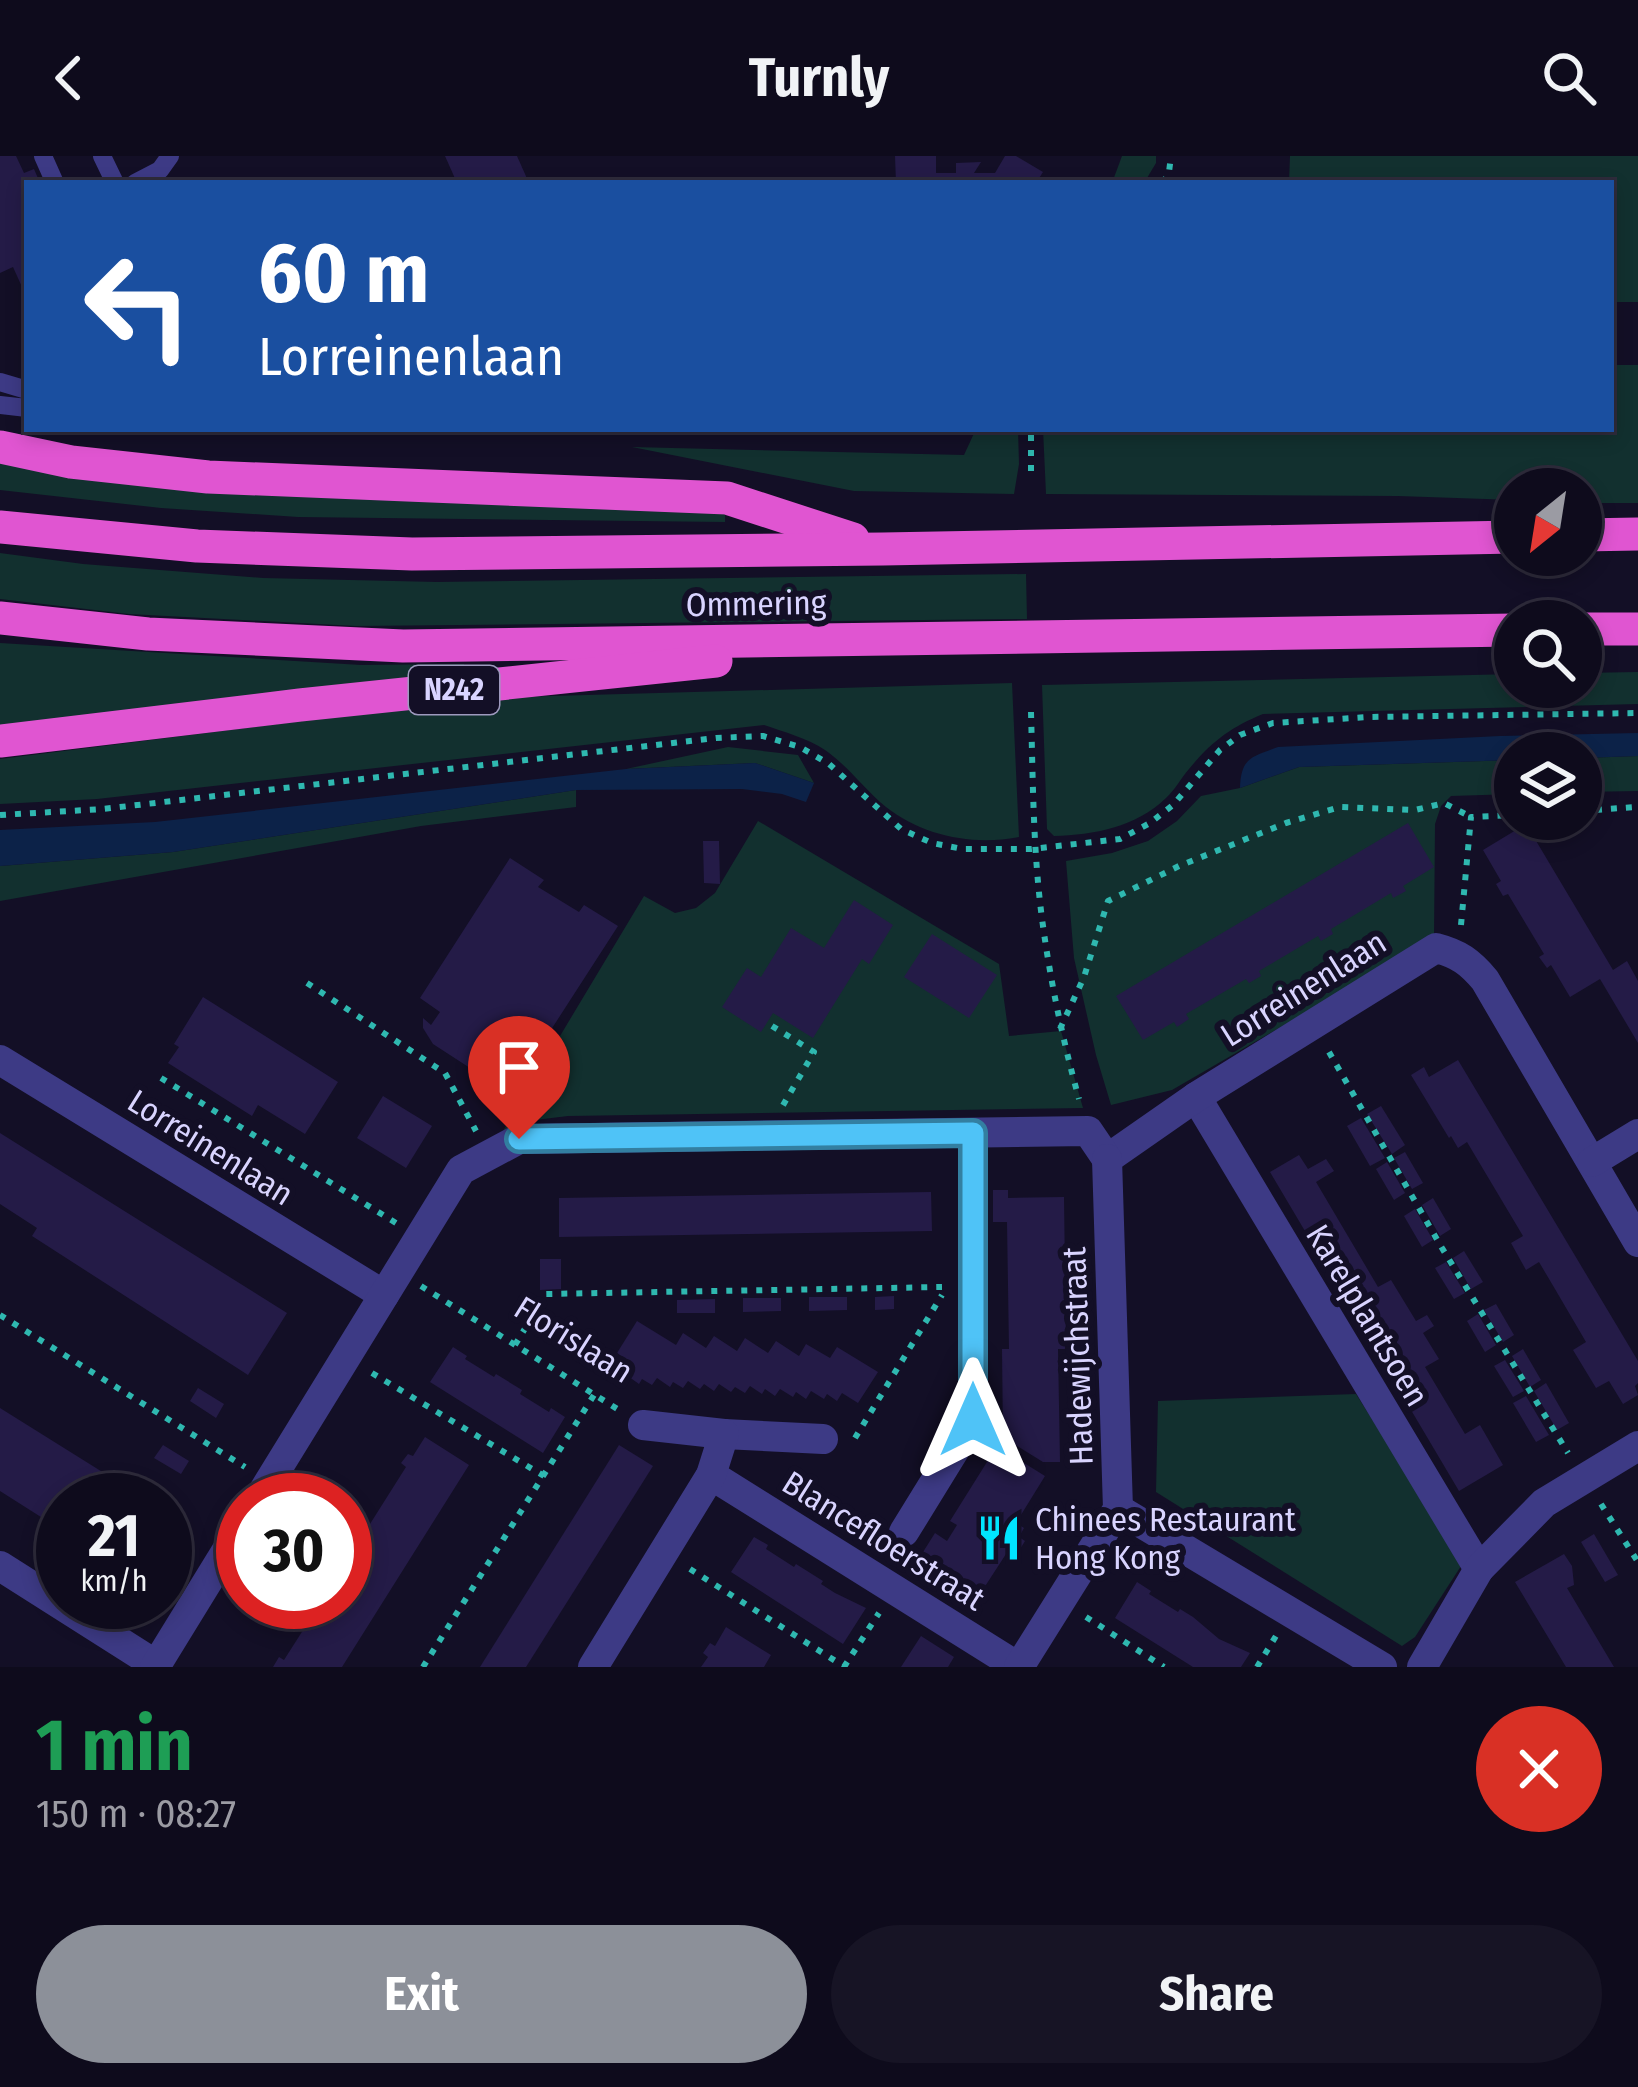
<!DOCTYPE html>
<meta charset="utf-8">
<style>
body{margin:0;font-family:"Fira Sans Condensed",sans-serif;background:#171425;color:#f1f3f6;height:100vh;display:flex;flex-direction:column;font-size:45px;white-space:nowrap}
*{box-sizing:border-box;margin:0}
p{font-size:39px;color:#9b9ba3}
.icon{flex:none;width:66px;height:66px;fill:none;stroke:currentColor;stroke-width:2;stroke-linecap:round;stroke-linejoin:round}
.map{position:relative;height:1511px;overflow:hidden}
.side{display:flex;flex-direction:column;background:#0e0b1c;flex:1}
.side>*{flex:none}
.top-card{position:absolute;left:24px;top:24px;width:1590px;height:252px;border-radius:0px;box-shadow:0 6px 18px #0003,0 0 0 3px #2e2b3b;background:#1a4fa0;color:#fff;overflow:hidden}
.needle{width:78px;rotate:210deg}
.buttons{position:absolute;left:1494px;top:312px;display:grid;gap:24px}
.buttons a{display:grid;place-items:center;width:108px;height:108px;border-radius:50%;background:#0e0b1c;box-shadow:0 6px 18px #0003,0 0 0 3px #2e2b3b;font-size:60px}
.speed{position:absolute;left:36px;top:1317px;display:flex;gap:24px;font-size:60px;font-weight:700;text-align:center}
.speed>*{display:grid;place-content:center;width:156px;height:156px;border-radius:50%;background:#0e0b1c;box-shadow:0 6px 18px #0003,0 0 0 3px #2e2b3b;line-height:1}
.speed small{font-size:30px;font-weight:400}
.speed .limit{border:18px solid #d22;background:#fff;color:#111}
.pin{position:absolute;display:grid;place-items:center;width:102px;height:102px;color:#fff;margin:-123px -51px;border-radius:50% 50% 50% 0;rotate:-45deg;box-shadow:0 0 12px #0007}
.pin .icon{rotate:45deg}
.me{position:absolute;width:132px;margin:-66px;rotate:0deg;stroke-linejoin:round;filter:drop-shadow(0 0 9px #0008)}
.turn{display:flex;align-items:center;gap:42px;height:252px;padding:0 36px;font-size:54px}
.turn .icon{width:156px;height:156px;stroke-width:2.5}
.turn b{display:block;font-size:84px;line-height:102px}
.round{display:grid;place-items:center;flex:none;width:126px;height:126px;border-radius:63px;background:#171425}
.headline{display:flex;align-items:center;justify-content:space-between;height:204px;padding:0 36px}
h1{font-size:72px;font-weight:700;line-height:90px;color:#1e9e55}
.button{display:flex;gap:24px;margin-top:auto;padding:24px 36px}
.button a{flex:1;height:138px;border-radius:72px;background:#8c9099;color:#fff;font-size:48px;font-weight:700;line-height:138px;text-align:center}
.button a+a{background:#171425;color:#f1f3f6}
header{display:flex;justify-content:space-between;align-items:center;height:156px;padding:0 36px;background:#0e0b1c;font-size:54px;font-weight:700}
.map>svg:first-child{display:block}
.green{fill:#12302f}
.water{fill:#0c2248}
.building{fill:#241b47}
.lines{fill:none;stroke-linecap:round;stroke-linejoin:round}
.path{stroke:#2fb8b0;stroke-width:6;stroke-dasharray:6 9;stroke-linecap:butt}
.service{stroke:#3d3a85;stroke-width:18}
.minor{stroke:#3d3a85;stroke-width:30}
.trunk{stroke:#e055d1;stroke-width:33}
.route-casing{stroke:#337fa1;stroke-width:30}
.route{stroke:#4fc3f7;stroke-width:21}
.labels{text-anchor:middle;stroke-width:12;stroke-linejoin:round;paint-order:stroke}
.shield{fill:#130f26;stroke:#9e99be;stroke-width:3}
.shield-label{font-size:30px;font-weight:bold;fill:#d9d4ff}
.street-label{font-size:33px;fill:#d9d4ff;stroke:#130f26}
.poi-label{font-size:33px;fill:#d9d4ff;stroke:#130f26;text-anchor:start}
</style>
<header><svg class="icon" aria-label="back" viewBox="0 0 24 24"><path d="M15 5l-7 7 7 7"/></svg>Turnly<svg class="icon" aria-label="search" viewBox="0 0 24 24"><circle cx="10" cy="10" r="6"/><path d="M15 15l6 6"/></svg></header>
<div class="map">
<svg width="1638" height="1511" viewBox="0 0 1638 1511">
<rect width="100%" height="100%" fill="#130f26"/>
<!-- green -->
<g class="green">
<path d="M 1122,0 L 1156,0 L 1156,7 L 1144,27 L 1112,27 Z"/>
<path d="M 1290,0 L 1638,0 L 1638,146 L 1611,146 L 1611,27 L 1289,27 Z"/>
<path d="M 1611,209 L 1638,209 L 1638,347 L 1581,347 L 1581,333 L 1515,333 L 1515,344 L 1398,340 L 1046,338 L 1043,273 L 1611,273 Z"/>
<path d="M 976,273 L 1018,273 L 1019,308 L 1014,338 L 854,335 L 632,291 L 964,299 Z"/>
<path d="M 0,303 L 725,355 L 725,366 L 298,361 L 161,352 L 0,334 Z"/>
<path d="M 0,397 L 83,408 L 263,422 L 437,426 L 1026,418 L 1027,463 L 356,470 L 129,458 L 0,443 Z"/>
<path d="M 0,487 L 361,509 L 464,508 L 465,522 L 0,573 Z"/>
<path d="M 1638,516 L 1638,548 L 1263,558 C 1231,571 1211,586 1189,613 C 1181,622 1175,634 1166,642 C 1136,671 1094,679 1054,680 L 1047,673 L 1042,529 L 1515,518 L 1515,531 L 1581,531 L 1581,517 Z"/>
<path d="M 1012,527 L 1019,681 C 973,690 923,680 886,651 C 865,634 848,610 825,594 C 807,582 784,576 764,569 L 97,643 L 0,648 L 0,603 L 486,542 Z"/>
<path d="M 728,591 L 798,599 L 814,627 L 755,607 L 626,613 Z"/>
<path d="M 1638,600 L 1638,635 L 1581,636 L 1581,602 Z"/>
<path d="M 1515,604 L 1515,638 L 1451,640 L 1441,650 L 1435,668 L 1434,782 L 1172,934 L 1111,949 L 1096,899 L 1074,802 L 1066,705 L 1112,697 L 1148,685 L 1177,665 L 1201,640 L 1240,632 L 1299,611 Z"/>
<path d="M 576,634 L 576,651 L 421,670 L 0,745 L 0,710 L 173,696 Z"/>
<path d="M 758,665 L 999,808 L 1009,880 L 1061,875 L 1083,952 L 568,960 L 535,964 L 503,975 L 644,740 L 675,757 L 696,752 L 715,737 Z"/>
<path d="M 1356,1238 L 1463,1407 L 1415,1481 L 1402,1490 L 1156,1336 L 1158,1245 Z"/>
</g>
<!-- water -->
<g class="water">
<path d="M 1638,577 L 1638,600 L 1581,602 L 1581,597 L 1515,597 L 1515,604 L 1299,611 L 1240,632 C 1241,601 1252,601 1278,591 L 1500,580 Z"/>
<path d="M 755,607 L 814,627 L 806,646 L 782,638 L 742,633 L 576,634 L 173,696 L 0,710 L 0,674 L 155,666 L 626,613 Z"/>
</g>
<!-- building -->
<g class="building">
<path d="M 0,0 L 16,0 L 24,17 L 34,13 L 40,27 L 27,27 L 27,142 L 13,111 L 0,117 Z"/>
<path d="M 445,0 L 517,0 L 529,27 L 457,27 Z"/>
<path d="M 895,0 L 936,0 L 936,17 L 956,17 L 956,7 L 981,6 L 974,17 L 995,17 L 1005,0 L 1016,0 L 1043,16 L 1036,27 L 896,27 Z"/>
<path d="M 1408,667 L 1434,711 L 1403,730 L 1406,735 L 1393,742 L 1391,737 L 1331,773 L 1333,778 L 1321,785 L 1318,780 L 1259,815 L 1261,820 L 1249,827 L 1246,823 L 1186,858 L 1189,863 L 1177,871 L 1174,866 L 1143,884 L 1116,840 Z"/>
<path d="M 1526,668 L 1613,814 L 1627,805 L 1638,825 L 1638,887 L 1600,823 L 1570,841 L 1551,809 L 1547,812 L 1539,801 L 1544,798 L 1508,738 L 1503,740 L 1496,728 L 1501,725 L 1483,694 Z"/>
<path d="M 703,685 L 719,685 L 720,728 L 704,727 Z"/>
<path d="M 510,702 L 544,724 L 538,731 L 579,756 L 584,749 L 618,770 L 527,911 L 516,904 L 504,923 L 474,904 L 470,912 L 433,888 L 423,872 L 423,862 L 431,869 L 440,856 L 420,842 Z"/>
<path d="M 854,744 L 893,769 L 869,808 L 862,803 L 813,882 L 773,857 L 761,876 L 722,851 L 747,812 L 761,821 L 791,772 L 824,792 Z"/>
<path d="M 932,778 L 997,819 L 969,862 L 904,821 Z"/>
<path d="M 203,841 L 338,926 L 305,978 L 258,949 L 252,960 L 168,907 L 179,891 L 174,888 Z"/>
<path d="M 1458,904 L 1638,1205 L 1638,1227 L 1635,1230 L 1638,1239 L 1623,1248 L 1609,1225 L 1596,1232 L 1573,1194 L 1586,1186 L 1555,1133 L 1539,1106 L 1526,1114 L 1511,1087 L 1523,1080 L 1467,986 L 1458,992 L 1451,980 L 1449,982 L 1411,919 L 1424,911 L 1429,921 Z"/>
<path d="M 383,940 L 432,970 L 406,1012 L 357,982 Z"/>
<path d="M 1381,950 L 1405,989 L 1392,998 L 1367,958 Z"/>
<path d="M 1361,962 L 1385,1002 L 1370,1010 L 1347,970 Z"/>
<path d="M 0,977 L 287,1157 L 248,1219 L 32,1080 L 37,1072 L 0,1048 Z"/>
<path d="M 1405,996 L 1423,1027 L 1412,1033 L 1394,1002 Z"/>
<path d="M 1299,999 L 1308,1013 L 1326,1003 L 1334,1015 L 1316,1026 L 1378,1131 L 1391,1124 L 1416,1165 L 1427,1159 L 1434,1170 L 1423,1177 L 1439,1203 L 1425,1211 L 1465,1278 L 1480,1269 L 1503,1309 L 1459,1335 L 1270,1016 Z"/>
<path d="M 1387,1006 L 1405,1037 L 1394,1044 L 1376,1013 Z"/>
<path d="M 993,1034 L 1008,1034 L 1008,1042 L 1064,1041 L 1066,1193 L 1058,1193 L 1060,1306 L 1043,1306 L 1003,1281 L 1002,1193 L 1009,1193 L 1007,1066 L 993,1066 Z"/>
<path d="M 931,1036 L 932,1075 L 559,1081 L 559,1042 Z"/>
<path d="M 1433,1042 L 1451,1073 L 1440,1080 L 1422,1049 Z"/>
<path d="M 1415,1053 L 1433,1084 L 1422,1091 L 1404,1060 Z"/>
<path d="M 1464,1095 L 1483,1126 L 1471,1133 L 1453,1102 Z"/>
<path d="M 540,1103 L 561,1103 L 561,1133 L 540,1134 Z"/>
<path d="M 1446,1106 L 1465,1137 L 1454,1143 L 1435,1112 Z"/>
<path d="M 894,1140 L 894,1153 L 875,1154 L 875,1141 Z"/>
<path d="M 809,1141 L 847,1141 L 847,1154 L 809,1155 Z"/>
<path d="M 743,1142 L 781,1142 L 781,1155 L 743,1156 Z"/>
<path d="M 715,1143 L 715,1157 L 677,1157 L 677,1144 Z"/>
<path d="M 1496,1148 L 1514,1179 L 1503,1186 L 1484,1154 Z"/>
<path d="M 1478,1158 L 1496,1189 L 1485,1196 L 1467,1165 Z"/>
<path d="M 637,1165 L 676,1189 L 683,1177 L 706,1192 L 714,1180 L 737,1195 L 745,1182 L 768,1197 L 776,1185 L 799,1200 L 806,1188 L 830,1202 L 837,1191 L 878,1216 L 858,1247 L 842,1237 L 837,1245 L 827,1238 L 824,1243 L 811,1235 L 806,1243 L 796,1236 L 793,1241 L 780,1233 L 775,1240 L 765,1233 L 762,1238 L 750,1230 L 745,1237 L 735,1231 L 731,1236 L 719,1228 L 714,1235 L 704,1228 L 700,1233 L 688,1225 L 683,1232 L 673,1226 L 670,1231 L 657,1222 L 652,1229 L 642,1223 L 639,1228 L 625,1218 L 632,1207 L 617,1197 Z"/>
<path d="M 453,1191 L 467,1200 L 465,1203 L 494,1221 L 496,1218 L 522,1234 L 520,1238 L 549,1256 L 551,1252 L 565,1261 L 543,1297 L 430,1226 Z"/>
<path d="M 1523,1193 L 1541,1224 L 1530,1231 L 1512,1200 Z"/>
<path d="M 1505,1204 L 1524,1235 L 1513,1241 L 1494,1210 Z"/>
<path d="M 1546,1227 L 1569,1267 L 1557,1274 L 1534,1235 Z"/>
<path d="M 198,1232 L 224,1248 L 216,1262 L 190,1245 Z"/>
<path d="M 1526,1240 L 1549,1279 L 1536,1286 L 1513,1247 Z"/>
<path d="M 0,1252 L 128,1332 L 151,1344 L 63,1344 L 63,1375 L 0,1335 Z"/>
<path d="M 425,1281 L 469,1309 L 342,1511 L 273,1511 L 279,1501 L 284,1504 L 321,1446 L 345,1446 L 345,1408 L 363,1379 L 358,1375 L 365,1365 L 370,1368 L 406,1311 L 401,1307 L 408,1298 L 413,1300 Z"/>
<path d="M 163,1289 L 189,1305 L 181,1318 L 154,1302 Z"/>
<path d="M 619,1289 L 653,1310 L 636,1337 L 526,1511 L 480,1511 Z"/>
<path d="M 997,1290 L 1045,1320 L 1016,1367 L 1024,1372 L 1019,1381 L 1025,1385 L 1014,1403 L 1006,1398 L 982,1435 L 935,1406 L 931,1412 L 918,1404 L 935,1377 L 947,1385 L 957,1369 L 950,1365 Z"/>
<path d="M 1594,1378 L 1618,1419 L 1605,1426 L 1581,1386 Z"/>
<path d="M 754,1381 L 768,1389 L 766,1393 L 794,1411 L 796,1408 L 823,1425 L 821,1428 L 835,1437 L 866,1452 L 843,1488 L 731,1416 Z"/>
<path d="M 1564,1398 L 1572,1410 L 1574,1429 L 1567,1432 L 1614,1511 L 1566,1511 L 1515,1426 Z"/>
<path d="M 1137,1426 L 1151,1435 L 1149,1438 L 1178,1456 L 1180,1453 L 1193,1461 L 1219,1483 L 1250,1497 L 1241,1511 L 1193,1511 L 1115,1462 Z"/>
<path d="M 726,1471 L 771,1499 L 764,1511 L 701,1511 L 708,1501 L 703,1497 L 710,1487 L 715,1490 Z"/>
<path d="M 921,1480 L 954,1501 L 948,1511 L 901,1511 Z"/>
</g>
<g class="lines">
<!-- path -->
<g class="path">
<path d="M 1163,27 L 1169,16 L 1171,0"/>
<path d="M 1031,315 L 1031,273"/>
<path d="M 1031,556 C 1033,627 1033,699 1043,770 C 1051,828 1063,885 1079,943"/>
<path d="M 1581,655 L 1635,651 L 1638,656"/>
<path d="M 0,659 L 103,653 L 716,582 L 763,580 L 800,591 L 829,608 L 901,673 L 932,687 L 963,693 L 1031,693 L 1120,683 L 1150,667 L 1173,649 L 1220,594 L 1240,579 L 1273,567 L 1369,561 L 1638,557"/>
<path d="M 1461,769 L 1471,661 L 1515,659"/>
<path d="M 307,827 L 445,917 L 476,975"/>
<path d="M 772,870 L 814,896 L 782,951"/>
<path d="M 1060,873 L 1084,821 L 1108,745 L 1179,710 L 1286,667 L 1340,651 L 1415,654 L 1444,647 L 1471,661"/>
<path d="M 1329,896 L 1442,1092 L 1568,1297"/>
<path d="M 161,922 L 396,1067"/>
<path d="M 421,1130 L 619,1254"/>
<path d="M 0,1159 L 245,1311"/>
<path d="M 515,1189 L 546,1138 L 942,1131"/>
<path d="M 372,1217 L 544,1320"/>
<path d="M 855,1282 L 942,1139"/>
<path d="M 1601,1348 L 1638,1406"/>
<path d="M 690,1413 L 845,1511"/>
<path d="M 1086,1461 L 1164,1511"/>
<path d="M 423,1511 L 594,1239"/>
<path d="M 844,1511 L 879,1457"/>
<path d="M 1257,1511 L 1276,1480"/>
</g>
<!-- service -->
<g class="service">
<path d="M 43,0 L 55,27"/>
<path d="M 102,0 L 115,27"/>
<path d="M 135,27 L 160,14 L 170,0"/>
<path d="M 0,226 L 27,234"/>
<path d="M 0,249 L 27,252"/>
</g>
<!-- minor -->
<g class="minor">
<path d="M 0,904 L 384,1139"/>
<path d="M 1196,941 L 1479,1413"/>
<path d="M 1107,1003 L 1196,941 L 1436,792 C 1459,798 1470,806 1485,824 L 1638,1086"/>
<path d="M 1592,1006 L 1638,978"/>
<path d="M 724,1278 L 823,1283"/>
<path d="M 711,1319 L 1018,1511"/>
<path d="M 258,1344 L 461,1014 L 519,983 L 1088,975 L 1107,1003"/>
<path d="M 1118,1353 L 1382,1511"/>
<path d="M 904,1376 L 973,1264 L 973,977"/>
<path d="M 0,1410 L 156,1509"/>
<path d="M 155,1511 L 243,1368"/>
<path d="M 593,1511 L 711,1319 L 724,1278 L 643,1269"/>
<path d="M 1019,1511 L 1118,1353 L 1107,1003"/>
<path d="M 1422,1511 L 1479,1413 L 1544,1347 L 1638,1290"/>
</g>
<!-- trunk -->
<g class="trunk">
<path d="M 0,291 L 71,306 L 208,321 L 727,342 L 853,383"/>
<path d="M 0,371 L 197,390 L 412,398 L 883,393 L 1515,381"/>
<path d="M 1581,379 L 1638,378"/>
<path d="M 0,462 L 148,478 L 403,490 L 1515,474"/>
<path d="M 1581,473 L 1638,473"/>
<path d="M 0,585 L 300,549 L 716,505"/>
</g>
</g>
<g class="lines">
<!-- route casing -->
<g class="route-casing">
<path id="route" d="M 519,983 L 973,977 L 973,1264"/>
</g>
<!-- route -->
<use href="#route" class="route"/>
</g>
<!-- icons -->
<defs>
<g id="restaurant-bare" transform="scale(3.6)"><path d="M-5-6h1v4h1v-4h1v4h1v-4h1v5L-1.5 .5V6h-2V.5L-5-1ZM5-6V6H3V1.5H1.5Q1.5-4 5-6Z" fill="#00e5ff" stroke="#130f26" stroke-width="2.5" paint-order="stroke"/></g>
</defs>
<g fill-rule="evenodd">
<use href="#restaurant-bare" x="999" y="1382"/>
</g>
<g class="labels">
<!-- shield labels -->
<rect class="shield" x="409" y="510" width="90" height="48" rx="9"/>
<g class="shield-label">
<text x="454" y="544">N242</text>
</g>
<!-- street labels -->
<g class="street-label">
<text transform="translate(756 447) rotate(-1)" y="12">Ommering</text>
<text transform="translate(1303 832) rotate(-32)" y="12">Lorreinenlaan</text>
<text transform="translate(211 991) rotate(32)" y="12">Lorreinenlaan</text>
<text transform="translate(1368 1159) rotate(59)" y="12">Karelplantsoen</text>
<text transform="translate(574 1183) rotate(32)" y="12">Florislaan</text>
<text transform="translate(1077 1200) rotate(-92)" y="12">Hadewijchstraat</text>
<text transform="translate(884 1384) rotate(32)" y="12">Blancefloerstraat</text>
</g>
<!-- poi labels -->
<g class="poi-label">
<text x="1035" y="1375">Chinees Restaurant<tspan x="1035" dy="38">Hong Kong</tspan></text>
</g>
</g>
</svg>
<div class="buttons">
<a><svg class="needle" viewBox="-14 -14 28 28"><path d="M0-13l5 13h-10z" fill="#e53935"/><path d="M0 13l5-13h-10z" fill="#9b9ba3"/></svg></a>
<a><svg class="icon" aria-label="search" viewBox="0 0 24 24"><circle cx="10" cy="10" r="6"/><path d="M15 15l6 6"/></svg></a>
<a><svg class="icon" aria-label="layers" viewBox="0 0 24 24"><path d="M12 4l9 5-9 5-9-5zM3 14l9 5 9-5"/></svg></a>
</div>
<div class="speed"><div>21<small>km/h</small></div><div class="limit">30</div></div>
<div class="pin" style="left:519px;top:983px;background:#d93025"><svg class="icon" aria-label="arrive" viewBox="0 0 24 24"><path d="M6 21V4h12l-3 4 3 4H6"/></svg></div>
<svg class="me" style="left:973px;top:1264px" viewBox="-20 -20 40 40"><path d="M0-17L14 15 0 8-14 15z" fill="#4fc3f7" stroke="#fff" stroke-width="4"/></svg>
<div class="top-card">
<div class="turn"><svg class="icon" aria-label="left" viewBox="0 0 24 24"><path d="M17 20v-9H6M10 6l-5 5 5 5"/></svg><div><b>60 m</b>Lorreinenlaan</div></div>
</div>
</div>
<section class="side">
<div class="headline"><div><h1>1 min</h1><p>150 m · 08:27</p></div><a class="round" style="background:#d93025;color:#fff"><svg class="icon" aria-label="close" viewBox="0 0 24 24"><path d="M6 6l12 12M18 6L6 18"/></svg></a></div>
<div class="button"><a>Exit</a><a>Share</a></div>
</section>
